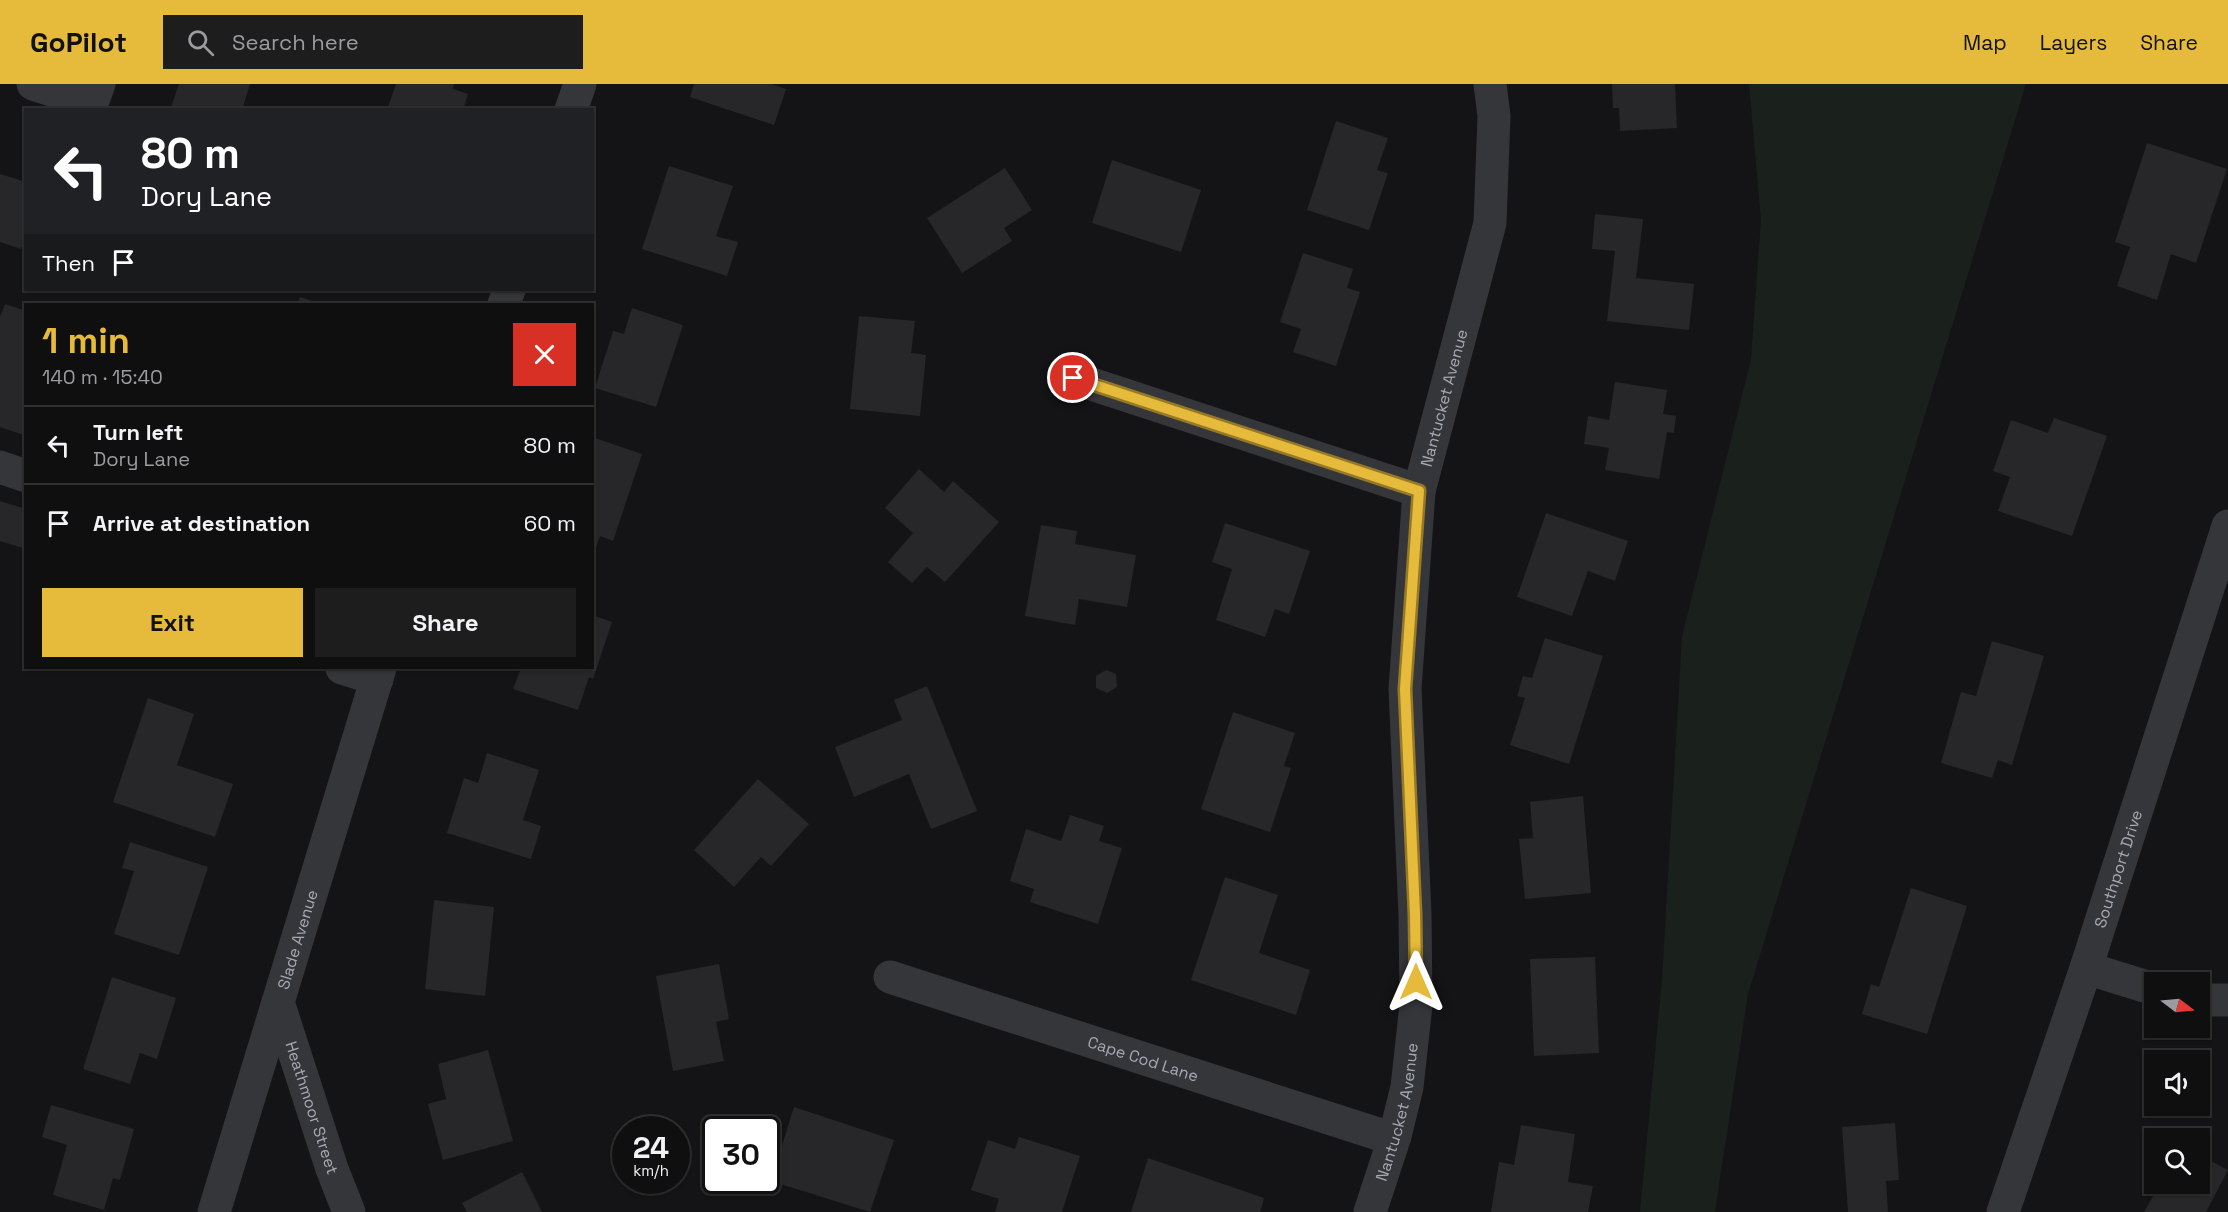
<!DOCTYPE html>
<meta charset="utf-8">
<style>
body{margin:0;font-family:"Space Grotesk",sans-serif;background:#1d1d1e;color:#f1f3f6;height:100vh;display:flex;flex-direction:column;font-size:22px;white-space:nowrap}
*{box-sizing:border-box;margin:0}
p{font-size:20px;color:#9b9c9f}
.icon{flex:none;width:33px;height:33px;fill:none;stroke:currentColor;stroke-width:2;stroke-linecap:round;stroke-linejoin:round}
.map{position:relative;flex:1;overflow:hidden}
.details{position:absolute;left:24px;top:219px;width:570px;height:366px;display:flex;flex-direction:column;background:#0f0f10;border-radius:0px;box-shadow:0 2px 4px #0004,0 0 0 2px #2f2f30}
.details>*{flex:none}
.top-card{position:absolute;left:24px;top:24px;width:570px;height:183px;border-radius:0px;box-shadow:0 2px 4px #0004,0 0 0 2px #2f2f30;background:#202124;color:#fff;overflow:hidden}
.needle{width:39px;rotate:106deg}
.fabs{position:absolute;left:2144px;top:888px;display:grid;gap:12px}
.fabs a{display:grid;place-items:center;width:66px;height:66px;border-radius:0px;background:#0f0f10;box-shadow:0 2px 4px #0004,0 0 0 2px #2f2f30;font-size:30px}
.speed{position:absolute;left:612px;top:1032px;display:flex;gap:12px;font-size:30px;font-weight:700;text-align:center}
.speed>*{display:grid;place-content:center;width:78px;height:78px;border-radius:50%;background:#0f0f10;box-shadow:0 2px 4px #0004,0 0 0 2px #2f2f30;line-height:1}
.speed small{font-size:15px;font-weight:400}
.speed .limit{border:3px solid #111;border-radius:9px;background:#fff;color:#111}
.pin{position:absolute;display:grid;place-items:center;width:51px;height:51px;color:#fff;margin:-26px;border:3px solid #fff;border-radius:50%;box-shadow:0 2px 6px #0007}
.me{position:absolute;width:66px;margin:-33px;rotate:0deg;stroke-linejoin:round;filter:drop-shadow(0 0 4px #0008)}
.turn{display:flex;align-items:center;gap:21px;height:126px;padding:0 18px;font-size:27px}
.turn .icon{width:78px;height:78px;stroke-width:2.5}
.turn b{display:block;font-size:42px;line-height:51px}
.then{display:flex;align-items:center;height:57px;padding:0 18px;background:#0003;gap:12px;font-size:22px}
.round{display:grid;place-items:center;flex:none;width:63px;height:63px;border-radius:0px;background:#1d1d1e}
.headline{display:flex;align-items:center;justify-content:space-between;height:102px;padding:0 18px}
h1{font-size:36px;font-weight:800;line-height:45px;color:#e6ba3b}
.button{display:flex;gap:12px;margin-top:auto;padding:12px 18px}
.button a{flex:1;height:69px;border-radius:0px;background:#e6ba3b;color:#111;font-size:24px;font-weight:800;line-height:69px;text-align:center}
.button a+a{background:#1d1d1e;color:#f1f3f6}
ul{padding:0;list-style:none}
li{display:flex;align-items:center;gap:18px;height:78px;padding:0 18px;border-top:2px solid #2f2f30}
li div{flex:1}
li b{display:block;font-size:22px}
li em{font-style:normal}
header{display:flex;align-items:center;gap:36px;box-sizing:border-box;height:84px;padding:0 30px;background:#e6ba3b;color:#111}
header strong{font-size:28px}
nav{display:flex;gap:33px;margin-inline-start:auto;font-size:21px}
.search{width:420px;height:54px;background:#1d1d1e;display:flex;align-items:center;gap:15px;box-sizing:border-box;padding:0 21px;border-radius:0px;color:#9b9c9f;font-size:22px}
.map>svg:first-child{display:block}
.green{fill:#1a201c}
.building{fill:#272729}
.lines{fill:none;stroke-linecap:round;stroke-linejoin:round}
.minor{stroke:#35363a;stroke-width:33}
.route-casing{stroke:#967926;stroke-width:15}
.route{stroke:#e6ba3b;stroke-width:10}
.labels{text-anchor:middle;stroke-width:6;stroke-linejoin:round;paint-order:stroke}
.street-label{font-size:16px;fill:#a6aab5;stroke:#0f0f11}
</style>
<header>
<strong>GoPilot</strong>
<div class="search"><svg class="icon" aria-label="search" viewBox="0 0 24 24"><circle cx="10" cy="10" r="6"/><path d="M15 15l6 6"/></svg>Search here</div>
<nav><a>Map</a><a>Layers</a><a>Share</a></nav>
</header>
<div class="map">
<svg width="2228" height="1128" viewBox="0 0 2228 1128">
<rect width="100%" height="100%" fill="#141416"/>
<!-- green -->
<path class="green" d="M 1749,0 L 2026,0 L 1748,910 L 1715,1128 L 1640,1128 L 1662,895 L 1682,553 L 1751,275 L 1761,136 Z"/>
<!-- building -->
<g class="building">
<path d="M 179,0 L 250,0 L 242,26 L 170,26 Z"/>
<path d="M 396,0 L 454,0 L 453,5 L 468,10 L 463,26 L 387,26 Z"/>
<path d="M 694,0 L 771,0 L 786,5 L 774,41 L 690,13 Z"/>
<path d="M 1612,0 L 1675,0 L 1677,44 L 1620,47 L 1619,24 L 1613,24 Z"/>
<path d="M 1336,37 L 1388,54 L 1377,86 L 1388,89 L 1369,146 L 1307,126 Z"/>
<path d="M 2147,59 L 2227,85 L 2196,179 L 2171,170 L 2157,216 L 2117,202 L 2130,163 L 2115,158 Z"/>
<path d="M 1112,76 L 1201,106 L 1181,168 L 1092,139 Z"/>
<path d="M 669,82 L 733,102 L 716,152 L 738,158 L 727,192 L 642,165 Z"/>
<path d="M 1005,84 L 1032,126 L 1004,144 L 1012,157 L 962,189 L 927,134 Z"/>
<path d="M 0,90 L 26,98 L 26,163 L 22,162 L 21,165 L 0,158 Z"/>
<path d="M 1595,130 L 1643,135 L 1636,194 L 1694,200 L 1689,246 L 1607,237 L 1615,167 L 1592,165 Z"/>
<path d="M 1303,169 L 1353,185 L 1347,204 L 1360,208 L 1336,282 L 1293,268 L 1301,245 L 1280,238 Z"/>
<path d="M 300,213 L 321,220 L 297,220 Z"/>
<path d="M 5,220 L 26,227 L 26,352 L 0,343 L 0,233 Z"/>
<path d="M 632,224 L 683,241 L 656,323 L 595,304 L 613,247 L 624,250 Z"/>
<path d="M 859,232 L 915,237 L 911,269 L 926,271 L 920,332 L 850,325 Z"/>
<path d="M 1615,298 L 1667,306 L 1663,330 L 1676,332 L 1674,349 L 1667,348 L 1659,395 L 1605,386 L 1609,364 L 1584,360 L 1588,332 L 1609,336 Z"/>
<path d="M 2054,334 L 2107,352 L 2072,452 L 1998,427 L 2010,393 L 1993,387 L 2011,336 L 2048,349 Z"/>
<path d="M 592,353 L 642,370 L 613,457 L 600,452 L 593,472 Z"/>
<path d="M 919,385 L 944,408 L 953,397 L 999,438 L 945,498 L 927,483 L 912,499 L 888,478 L 913,449 L 885,424 Z"/>
<path d="M 0,417 L 26,425 L 26,465 L 0,457 Z"/>
<path d="M 1546,429 L 1628,457 L 1615,497 L 1588,487 L 1572,532 L 1517,513 Z"/>
<path d="M 1225,439 L 1310,467 L 1289,530 L 1275,525 L 1265,553 L 1216,536 L 1232,485 L 1212,478 Z"/>
<path d="M 1041,441 L 1077,447 L 1075,460 L 1136,471 L 1127,523 L 1079,515 L 1075,541 L 1025,532 Z"/>
<path d="M 592,531 L 612,538 L 593,595 L 589,593 L 578,626 L 513,605 L 521,584 L 592,584 Z"/>
<path d="M 1545,554 L 1603,572 L 1569,680 L 1510,661 L 1525,614 L 1517,612 L 1523,592 L 1532,594 Z"/>
<path d="M 1992,557 L 2044,572 L 2012,681 L 1998,676 L 1992,694 L 1941,679 L 1961,608 L 1976,612 Z"/>
<path d="M 1106,586 L 1116,590 L 1117,603 L 1107,609 L 1096,604 L 1096,592 Z"/>
<path d="M 927,602 L 977,727 L 931,745 L 909,690 L 854,713 L 835,663 L 902,636 L 894,616 Z"/>
<path d="M 148,614 L 194,630 L 177,681 L 233,700 L 215,753 L 113,718 Z"/>
<path d="M 1233,628 L 1295,649 L 1284,682 L 1291,684 L 1270,748 L 1201,725 Z"/>
<path d="M 487,669 L 539,686 L 523,736 L 541,742 L 531,775 L 447,749 L 464,694 L 478,699 Z"/>
<path d="M 758,695 L 809,740 L 771,782 L 761,773 L 734,803 L 694,766 Z"/>
<path d="M 1583,712 L 1591,809 L 1525,815 L 1519,755 L 1533,754 L 1530,718 Z"/>
<path d="M 1070,731 L 1104,742 L 1099,757 L 1122,764 L 1098,840 L 1030,818 L 1034,805 L 1010,797 L 1026,745 L 1061,757 Z"/>
<path d="M 130,758 L 208,783 L 179,871 L 114,850 L 134,787 L 122,784 Z"/>
<path d="M 1225,793 L 1278,811 L 1259,869 L 1310,886 L 1296,931 L 1191,896 Z"/>
<path d="M 1911,804 L 1967,822 L 1927,950 L 1862,930 L 1871,900 L 1879,903 Z"/>
<path d="M 434,816 L 494,823 L 485,912 L 425,905 Z"/>
<path d="M 1595,873 L 1599,969 L 1534,972 L 1530,875 Z"/>
<path d="M 719,880 L 729,935 L 716,938 L 724,977 L 673,987 L 656,892 Z"/>
<path d="M 112,893 L 176,914 L 157,975 L 140,969 L 130,1000 L 83,985 Z"/>
<path d="M 488,966 L 513,1057 L 443,1076 L 428,1020 L 446,1015 L 438,980 Z"/>
<path d="M 51,1021 L 134,1045 L 120,1096 L 113,1094 L 104,1126 L 53,1111 L 67,1061 L 42,1053 Z"/>
<path d="M 794,1023 L 894,1056 L 870,1128 L 771,1097 Z"/>
<path d="M 1895,1039 L 1899,1096 L 1886,1097 L 1888,1128 L 1848,1128 L 1842,1043 Z"/>
<path d="M 1521,1041 L 1575,1050 L 1568,1098 L 1593,1102 L 1588,1128 L 1491,1128 L 1499,1078 L 1514,1081 Z"/>
<path d="M 1019,1053 L 1080,1072 L 1062,1128 L 995,1128 L 999,1115 L 971,1106 L 988,1056 L 1015,1065 Z"/>
<path d="M 2199,1071 L 2228,1086 L 2206,1128 L 2144,1128 L 2160,1100 L 2199,1100 Z"/>
<path d="M 1148,1074 L 1264,1114 L 1260,1128 L 1131,1128 Z"/>
<path d="M 522,1088 L 542,1128 L 467,1128 L 462,1119 Z"/>
</g>
<g class="lines">
<!-- minor -->
<g class="minor">
<path d="M 33,0 L 92,19 L 99,0"/>
<path d="M 571,26 L 580,0"/>
<path d="M 504,220 L 509,206"/>
<path d="M 1073,294 L 1419,407"/>
<path d="M 0,383 L 26,392"/>
<path d="M 342,584 L 377,595"/>
<path d="M 2086,884 L 2154,905"/>
<path id="s1" d="M 890,893 L 1378,1050 L 1395,1052"/>
<path d="M 2199,916 L 2228,916"/>
<path id="s2" d="M 278,918 L 332,1085 L 349,1128"/>
<path id="s3" d="M 214,1128 L 380,584"/>
<path id="s4" d="M 1370,1128 L 1395,1052 L 1407,1003 L 1416,921 L 1415,830 L 1405,605 L 1419,407 L 1490,139 L 1494,32 L 1490,0"/>
<path id="s5" d="M 2003,1128 L 2086,884 L 2228,442"/>
</g>
</g>
<g class="lines">
<!-- route casing -->
<g class="route-casing">
<path id="route" d="M 1073,294 L 1419,407 L 1405,605 L 1415,830 L 1416,898"/>
</g>
<!-- route -->
<use href="#route" class="route"/>
</g>
<g class="labels">
<!-- street labels -->
<g class="street-label">
<text dy="6" stroke="none"><textPath href="#s4" startOffset="824">Nantucket Avenue</textPath></text>
<text dy="6" stroke="none"><textPath href="#s5" startOffset="362">Southport Drive</textPath></text>
<text dy="6" stroke="none"><textPath href="#s3" startOffset="285">Slade Avenue</textPath></text>
<text dy="6" stroke="none"><textPath href="#s1" startOffset="266">Cape Cod Lane</textPath></text>
<text dy="6" stroke="none"><textPath href="#s2" startOffset="111">Heathmoor Street</textPath></text>
<text dy="6" stroke="none"><textPath href="#s4" startOffset="104">Nantucket Avenue</textPath></text>
</g>
</g>
</svg>
<div class="fabs">
<a><svg class="needle" viewBox="-14 -14 28 28"><path d="M0-13l5 13h-10z" fill="#e53935"/><path d="M0 13l5-13h-10z" fill="#9b9c9f"/></svg></a>
<a><svg class="icon" aria-label="sound" viewBox="0 0 24 24"><path d="M4 9h4l5-4v14l-5-4H4zM17 9q2 3 0 6"/></svg></a>
<a><svg class="icon" aria-label="search" viewBox="0 0 24 24"><circle cx="10" cy="10" r="6"/><path d="M15 15l6 6"/></svg></a>
</div>
<div class="speed"><div>24<small>km/h</small></div><div class="limit">30</div></div>
<div class="pin" style="left:1073px;top:294px;background:#d93025"><svg class="icon" aria-label="arrive" viewBox="0 0 24 24"><path d="M6 21V4h12l-3 4 3 4H6"/></svg></div>
<svg class="me" style="left:1416px;top:898px" viewBox="-20 -20 40 40"><path d="M0-17L14 15 0 8-14 15z" fill="#e6ba3b" stroke="#fff" stroke-width="4"/></svg>
<div class="top-card">
<div class="turn"><svg class="icon" aria-label="left" viewBox="0 0 24 24"><path d="M17 20v-9H6M10 6l-5 5 5 5"/></svg><div><b>80 m</b>Dory Lane</div></div>
<div class="then">Then<svg class="icon" aria-label="arrive" viewBox="0 0 24 24"><path d="M6 21V4h12l-3 4 3 4H6"/></svg></div>
</div>
<section class="details">
<div class="headline"><div><h1>1 min</h1><p>140 m · 15:40</p></div><a class="round" style="background:#d93025;color:#fff"><svg class="icon" aria-label="close" viewBox="0 0 24 24"><path d="M6 6l12 12M18 6L6 18"/></svg></a></div>
<ul>
<li><svg class="icon" aria-label="left" viewBox="0 0 24 24"><path d="M17 20v-9H6M10 6l-5 5 5 5"/></svg><div><b>Turn left</b><p>Dory Lane</p></div><em>80 m</em></li>
<li><svg class="icon" aria-label="arrive" viewBox="0 0 24 24"><path d="M6 21V4h12l-3 4 3 4H6"/></svg><div><b>Arrive at destination</b></div><em>60 m</em></li>
</ul>
<div class="button"><a>Exit</a><a>Share</a></div>
</section>
</div>
